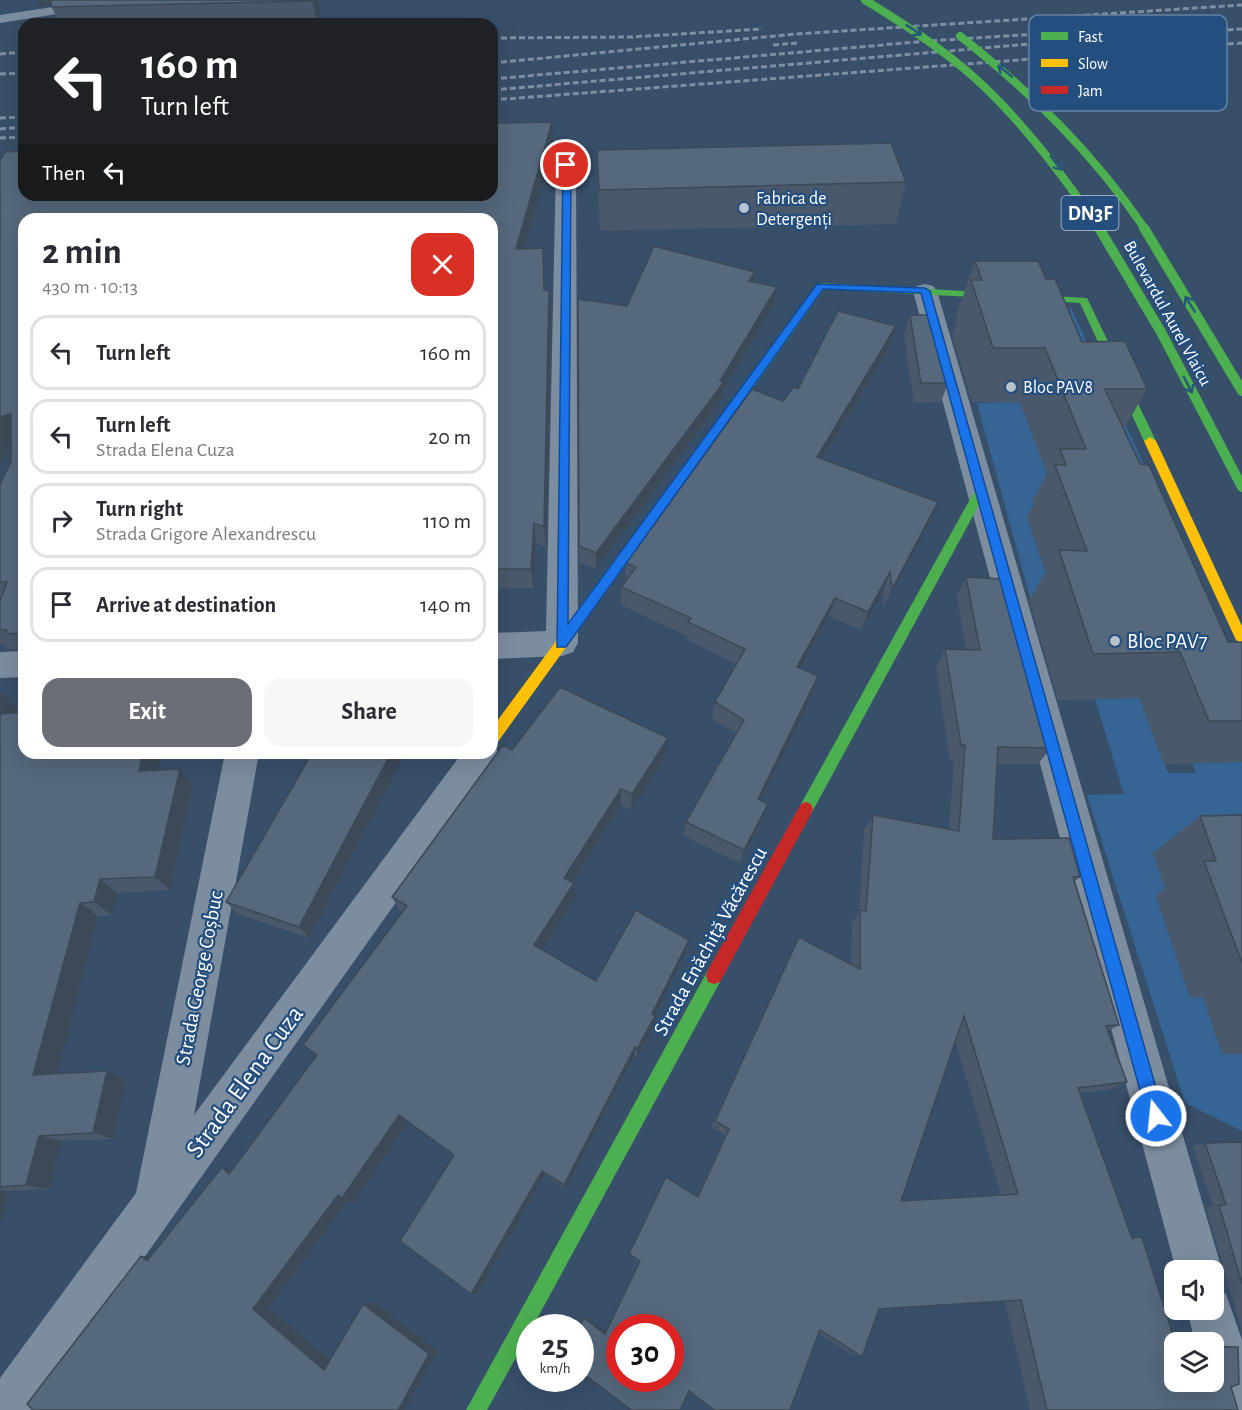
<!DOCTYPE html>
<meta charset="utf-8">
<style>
body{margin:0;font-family:"Alegreya Sans",sans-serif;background:#f7f7f7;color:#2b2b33;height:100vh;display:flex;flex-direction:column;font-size:22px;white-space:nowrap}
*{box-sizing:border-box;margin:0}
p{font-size:20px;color:#7c7c81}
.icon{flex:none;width:33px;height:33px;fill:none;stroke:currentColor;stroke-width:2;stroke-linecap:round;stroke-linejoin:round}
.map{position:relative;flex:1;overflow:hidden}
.side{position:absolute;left:18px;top:213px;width:480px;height:546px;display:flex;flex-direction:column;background:#fff;border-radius:18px;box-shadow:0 6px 24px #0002}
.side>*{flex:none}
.guide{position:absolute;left:18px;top:18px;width:480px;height:183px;border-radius:18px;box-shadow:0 6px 24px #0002;background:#202124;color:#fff;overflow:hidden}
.tools{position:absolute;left:1164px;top:1260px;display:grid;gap:12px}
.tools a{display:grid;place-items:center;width:60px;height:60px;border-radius:12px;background:#fff;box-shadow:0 6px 24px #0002;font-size:30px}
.speed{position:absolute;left:516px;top:1314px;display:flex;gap:12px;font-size:30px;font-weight:700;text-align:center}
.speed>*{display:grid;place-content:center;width:78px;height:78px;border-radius:50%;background:#fff;box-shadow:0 6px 24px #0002;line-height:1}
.speed small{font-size:15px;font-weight:400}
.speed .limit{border:9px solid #d22;background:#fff;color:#111}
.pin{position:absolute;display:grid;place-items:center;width:51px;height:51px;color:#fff;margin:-26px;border:3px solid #fff;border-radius:50%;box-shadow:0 2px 6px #0007}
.me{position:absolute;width:66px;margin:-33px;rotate:344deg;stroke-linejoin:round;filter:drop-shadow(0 0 4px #0008)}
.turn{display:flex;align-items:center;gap:21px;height:126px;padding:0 24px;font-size:27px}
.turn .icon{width:78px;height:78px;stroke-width:2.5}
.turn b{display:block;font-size:42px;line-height:51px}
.then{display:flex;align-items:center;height:57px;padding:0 24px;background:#0003;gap:12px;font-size:22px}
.round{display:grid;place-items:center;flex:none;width:63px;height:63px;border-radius:18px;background:#f7f7f7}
.head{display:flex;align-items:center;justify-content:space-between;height:102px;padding:0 24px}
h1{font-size:36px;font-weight:700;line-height:45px}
.action{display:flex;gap:12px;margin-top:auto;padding:12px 24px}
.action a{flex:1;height:69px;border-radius:18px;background:#6b6e77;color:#fff;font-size:24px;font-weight:700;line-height:69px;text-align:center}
.action a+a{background:#f7f7f7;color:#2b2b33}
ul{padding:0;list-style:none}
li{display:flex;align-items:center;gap:18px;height:75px;margin:0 12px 9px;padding:0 12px;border:3px solid #e1e1e2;border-radius:18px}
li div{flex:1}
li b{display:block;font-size:22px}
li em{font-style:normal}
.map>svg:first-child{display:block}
.green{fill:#366595}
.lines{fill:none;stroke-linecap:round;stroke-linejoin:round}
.lane{fill:#7c8da0;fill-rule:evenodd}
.street{fill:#7c8da0;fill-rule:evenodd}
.fast{fill:#4caf50;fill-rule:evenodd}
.slow{fill:#ffc107;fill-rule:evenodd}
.jam{fill:#c62828;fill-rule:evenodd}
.rail{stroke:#7e8fa0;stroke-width:3;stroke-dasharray:6 3;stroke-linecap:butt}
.fast-bridge-far1{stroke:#4caf50;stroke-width:8}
.fast-bridge{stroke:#4caf50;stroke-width:10}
.wall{fill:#49596b;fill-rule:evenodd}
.shaded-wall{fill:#3c4957}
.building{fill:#55687c;stroke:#3c4957;stroke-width:1.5;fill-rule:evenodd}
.oneway{stroke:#275879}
.route{fill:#1a73e8;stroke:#114b97;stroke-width:1.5}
.poi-dot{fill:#b9c1ca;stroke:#234e7e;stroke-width:2}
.labels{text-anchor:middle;stroke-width:4.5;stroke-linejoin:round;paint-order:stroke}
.far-poi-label{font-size:18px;fill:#fff;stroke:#234e7e;text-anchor:start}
.far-street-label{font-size:18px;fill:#fff;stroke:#234e7e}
.shield{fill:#234e7e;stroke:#bdcad8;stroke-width:1.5}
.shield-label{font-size:20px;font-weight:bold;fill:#fff}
.poi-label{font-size:21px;fill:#fff;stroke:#234e7e;text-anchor:start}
.street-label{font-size:21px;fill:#fff;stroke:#234e7e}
.near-street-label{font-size:26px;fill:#fff;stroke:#234e7e}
.key{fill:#234e7e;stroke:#6583a5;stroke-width:1.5}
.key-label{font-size:16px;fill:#fff}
</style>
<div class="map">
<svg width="1242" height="1410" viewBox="0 0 1242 1410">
<rect width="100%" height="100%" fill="#384f69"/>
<!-- green -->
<g class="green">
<path d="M 1071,308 L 1242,674 L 1037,517 L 1027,518 L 1047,576 L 1052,678 L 977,403 L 1020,402 L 1038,449 L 1014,311 Z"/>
<path d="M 1139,698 L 1168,773 L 1196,773 L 1192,763 L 1242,762 L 1242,851 L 1167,895 L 1156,896 L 1190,997 L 1203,997 L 1242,1054 L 1242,1131 L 1185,1103 L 1087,795 L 1124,794 L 1095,699 Z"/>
</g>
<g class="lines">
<!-- lane -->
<path class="lane" d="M 99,0 L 127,0 L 121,4 L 0,23 L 0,15 Z"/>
<!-- street -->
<g class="street">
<path d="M 566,159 L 573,161 L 576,165 L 578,643 L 573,652 L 562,656 L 492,659 L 492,633 L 546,631 L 556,165 L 559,161 Z"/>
<path d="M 337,195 L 359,195 L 355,219 L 333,219 Z"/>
<path d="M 925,284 L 933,286 L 937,291 L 1222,1270 L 1214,1287 L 1214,1270 L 1176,1270 L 913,291 L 917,286 Z"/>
<path d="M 24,651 L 24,677 L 0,678 L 0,652 Z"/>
<path d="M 492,742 L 499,753 L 494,764 L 36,1410 L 0,1410 L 0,1378 L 136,1193 L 225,753 L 259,753 L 194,1115 L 462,753 L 492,753 Z"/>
<path d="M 1214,1288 L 1226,1294 L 1242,1340 L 1242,1410 L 1214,1410 L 1206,1382 L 1214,1382 L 1214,1342 L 1195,1342 L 1187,1310 L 1214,1310 Z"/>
</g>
<!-- fast -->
<g class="fast">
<path d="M 821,283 L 1087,298 L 1156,441 L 1150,445 L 1144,441 L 1080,303 L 824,289 L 665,510 L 657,510 L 655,507 L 657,504 L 818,284 Z"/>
<path d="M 980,488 L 986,492 L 811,814 L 806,816 L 801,814 L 799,809 L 801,804 L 974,492 Z"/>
<path d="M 714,968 L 720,970 L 722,976 L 720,982 L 532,1328 L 530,1328 L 530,1332 L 487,1410 L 466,1410 L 708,970 Z"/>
</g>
<!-- slow -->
<g class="slow">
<path d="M 1150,437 L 1156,441 L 1242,626 L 1242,645 L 1236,640 L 1144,441 Z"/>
<path d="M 661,503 L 665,504 L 667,507 L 665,510 L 497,743 L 492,745 L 492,728 L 657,504 Z"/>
</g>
<!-- jam -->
<path class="jam" d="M 806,802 L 811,804 L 813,809 L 811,814 L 720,982 L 714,984 L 708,982 L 706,976 L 708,970 L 801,804 Z"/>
<!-- rail -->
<g class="rail">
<path d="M 492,38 L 631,37 L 762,29"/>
<path d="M 773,45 L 799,43"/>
<path d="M 0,54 L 24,52"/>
<path d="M 492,63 L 796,34 L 1242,5"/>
<path d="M 0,74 L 24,73"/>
<path d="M 492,79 L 928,41 L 1084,31"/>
<path d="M 492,90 L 1112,37 L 1242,29"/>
<path d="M 492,100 L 1242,43"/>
<path d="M 0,118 L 24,117"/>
<path d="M 0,129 L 24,127"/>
<path d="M 0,138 L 24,137"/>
</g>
<!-- fast-bridge-far1 -->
<g class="fast-bridge-far1">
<path d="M 865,0 C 904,24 943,49 977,80 C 1025,124 1063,176 1100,229"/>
<path d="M 960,36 C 1032,93 1093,153 1145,229"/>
</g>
<!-- fast-bridge -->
<g class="fast-bridge">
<path d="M 1099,228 L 1161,332 L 1242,487"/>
<path d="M 1144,228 L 1242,391"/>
</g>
</g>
<!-- wall -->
<g class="wall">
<path d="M 37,0 L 319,0 L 320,3 L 318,24 L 59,24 L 51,5 L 40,7 Z"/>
<path d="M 552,122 L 554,143 L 524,249 L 543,248 L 545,290 L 551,312 L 546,547 L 536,543 L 534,588 L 492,589 L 492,219 L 24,219 L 24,650 L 23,649 L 7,649 L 0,642 L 0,484 L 11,461 L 11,442 L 0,466 L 0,161 L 24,195 L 116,195 L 114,199 L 351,199 Z"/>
<path d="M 597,150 L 906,182 L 896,224 L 600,231 L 598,191 Z"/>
<path d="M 975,261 L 1046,279 L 1082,342 L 1147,389 L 1124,429 L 1228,642 L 1242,642 L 1242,762 L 1164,764 L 1139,698 L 1058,700 L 1029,600 L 1046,572 L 1027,517 L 1033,505 L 1032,502 L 1047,474 L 1020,402 L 972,402 L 952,335 L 957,320 L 956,316 Z"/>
<path d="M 755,272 L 753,281 L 777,287 L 774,305 L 724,388 L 722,399 L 596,569 L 580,562 L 579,546 L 627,306 Z"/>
<path d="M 910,315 L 948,383 L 941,402 L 914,403 L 904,335 Z"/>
<path d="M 890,347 L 823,459 L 930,522 L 884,607 L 883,591 L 861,630 L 829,616 L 801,668 L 818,676 L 813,693 L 760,800 L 768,804 L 763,818 L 740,863 L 684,836 L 686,822 L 736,733 L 712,719 L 715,702 L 736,664 L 687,640 L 687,636 L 621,605 L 621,587 L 626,580 L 626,563 L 783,401 L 798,389 Z"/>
<path d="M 966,577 L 1051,748 L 1038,764 L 997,764 L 993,839 L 1080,877 L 1075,881 L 1119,1025 L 1108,1031 L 1127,1082 L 1108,1090 L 1079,1093 L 1132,1238 L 1174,1338 L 1191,1336 L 1217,1339 L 1219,1345 L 1238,1347 L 1231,1387 L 1238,1410 L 1030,1410 L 1005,1301 L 879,1309 L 862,1357 L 851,1354 L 819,1333 L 689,1391 L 584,1318 L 585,1316 L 606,1331 L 639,1262 L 629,1255 L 629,1254 L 697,1196 L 725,1135 L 711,1127 L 799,937 L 851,965 L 852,923 L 859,912 L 864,830 L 873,815 L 949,829 L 954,762 L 950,761 L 936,667 L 945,649 L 966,650 L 957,597 ZM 955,1040 L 1001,1195 L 901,1201 Z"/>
<path d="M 0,692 L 17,708 L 15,713 L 162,753 L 158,770 L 180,769 L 193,785 L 170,890 L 117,893 L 112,915 L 98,916 L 57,1074 L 126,1079 L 113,1139 L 61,1141 L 49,1189 L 9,1191 L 0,1224 Z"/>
<path d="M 512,750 L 666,756 L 631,810 L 621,805 L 573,882 L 574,883 L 576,897 L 542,950 L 596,981 L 686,952 L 655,1016 L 654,1026 L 637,1058 L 634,1056 L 566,1189 L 545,1175 L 478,1293 L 471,1294 L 454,1155 L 408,1122 L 354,1202 L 348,1200 L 269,1308 L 330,1360 L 375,1303 L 438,1351 L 405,1410 L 150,1256 L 232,1170 L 317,1056 L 403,912 L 400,911 L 392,897 Z"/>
<path d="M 404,755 L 309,938 L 238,914 L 226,902 Z"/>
<path d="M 1242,815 L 1242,1054 L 1222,1054 L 1203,997 L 1190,997 L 1156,895 L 1165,889 L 1153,853 L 1200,816 Z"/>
<path d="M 1242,1142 L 1242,1332 L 1206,1207 L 1213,1206 L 1193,1146 L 1205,1143 Z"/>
</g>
<!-- shaded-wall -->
<g class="shaded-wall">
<path d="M 37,0 L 84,0 L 40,7 Z"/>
<path d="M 312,0 L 319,0 L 320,3 L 318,24 Z"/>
<path d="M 552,122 L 554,143 L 518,271 L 516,249 Z"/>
<path d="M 96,195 L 116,195 L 105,219 L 94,198 Z"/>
<path d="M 326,195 L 335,195 L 332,219 L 325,199 Z"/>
<path d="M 755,272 L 752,289 L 749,281 Z"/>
<path d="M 777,287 L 774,305 L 724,388 L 722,399 L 596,569 L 596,553 L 720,381 Z"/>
<path d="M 549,291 L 551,312 L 546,547 L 544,527 Z"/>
<path d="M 896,326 L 890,347 L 812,476 L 817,457 Z"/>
<path d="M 11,414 L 12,439 L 0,466 L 0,417 Z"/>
<path d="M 938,502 L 930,522 L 884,607 L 892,589 Z"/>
<path d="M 534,523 L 536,543 L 534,588 L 531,569 Z"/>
<path d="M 890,572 L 883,591 L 861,630 L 868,612 Z"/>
<path d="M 835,598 L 829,616 L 792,684 L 797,667 Z"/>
<path d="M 818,676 L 813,693 L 754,814 L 758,799 Z"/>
<path d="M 0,692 L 17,708 L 10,732 L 0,723 Z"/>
<path d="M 668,738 L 666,756 L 631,810 L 632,794 Z"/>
<path d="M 143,753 L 162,753 L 154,787 L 139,771 Z"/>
<path d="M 391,753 L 403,753 L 404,755 L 309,938 L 299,927 Z"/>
<path d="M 180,769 L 193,785 L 170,890 L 155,877 Z"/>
<path d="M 621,789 L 621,805 L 566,892 L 564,878 Z"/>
<path d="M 768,804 L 763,818 L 740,863 L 744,850 Z"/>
<path d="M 100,879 L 117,893 L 112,915 L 94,902 Z"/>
<path d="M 574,883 L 576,897 L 538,957 L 534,945 Z"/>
<path d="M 80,903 L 98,916 L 55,1083 L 33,1075 Z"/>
<path d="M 689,940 L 686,952 L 651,1024 L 652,1014 Z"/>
<path d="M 655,1016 L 654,1026 L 637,1058 L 637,1049 Z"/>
<path d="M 635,1047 L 634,1056 L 566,1189 L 564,1185 Z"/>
<path d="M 107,1071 L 126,1079 L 113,1139 L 93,1133 Z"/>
<path d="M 399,1115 L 408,1122 L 354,1202 L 348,1200 L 269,1308 L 337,1366 L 324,1370 L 253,1309 L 338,1195 Z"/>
<path d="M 39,1136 L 61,1141 L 49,1189 L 26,1185 Z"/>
<path d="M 222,1167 L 238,1172 L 229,1174 Z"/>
<path d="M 542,1171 L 545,1175 L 478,1293 L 471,1294 Z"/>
<path d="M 0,1190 L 9,1191 L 0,1224 Z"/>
<path d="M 141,1256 L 162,1257 L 147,1261 Z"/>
<path d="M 375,1303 L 438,1351 L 405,1410 L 398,1410 L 363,1304 Z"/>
<path d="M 585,1316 L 606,1331 L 605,1334 L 584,1318 Z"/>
</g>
<!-- building -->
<g class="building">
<path d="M 50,0 L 312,0 L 312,1 L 52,7 Z"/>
<path d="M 552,122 L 516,249 L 543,248 L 544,290 L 549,291 L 544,527 L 534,523 L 531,569 L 492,569 L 492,219 L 24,219 L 24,633 L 9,634 L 6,630 L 0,630 L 0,601 L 7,582 L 0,582 L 0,484 L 11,461 L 11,414 L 0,417 L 0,161 L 5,152 L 24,151 L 24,195 L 96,195 L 94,198 L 119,200 L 121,195 L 326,195 L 325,199 L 351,199 L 352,195 L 492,195 L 492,123 Z"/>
<path d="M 891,143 L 906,182 L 599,190 L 597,150 Z"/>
<path d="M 654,246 L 755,272 L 749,281 L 777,287 L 720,381 L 724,382 L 596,553 L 579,546 L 578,299 L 627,306 Z"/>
<path d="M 975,261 L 1038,261 L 1046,279 L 1055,279 L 1082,342 L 1125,341 L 1147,389 L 1105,389 L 1140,464 L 1149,465 L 1228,642 L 1242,642 L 1242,721 L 1209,721 L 1180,652 L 1093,654 L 1059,550 L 1087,551 L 1055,465 L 1066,465 L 1060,449 L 1086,449 L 1045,348 L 993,348 L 971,280 L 982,280 Z"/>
<path d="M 838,311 L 896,326 L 817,457 L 938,502 L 892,589 L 890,572 L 868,612 L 835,598 L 797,667 L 818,676 L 758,799 L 768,804 L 744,850 L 686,822 L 744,720 L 715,702 L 745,649 L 688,622 L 691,618 L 621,587 L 636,567 L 626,563 L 752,389 L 783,401 L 793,387 L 798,389 Z"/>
<path d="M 910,315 L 929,315 L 948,383 L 921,383 Z"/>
<path d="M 966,577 L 1004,579 L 1051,748 L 998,747 L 993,839 L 1069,838 L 1080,877 L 1073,877 L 1119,1025 L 1106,1026 L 1127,1082 L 1078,1088 L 1132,1238 L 1142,1237 L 1175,1342 L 1217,1339 L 1219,1347 L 1238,1347 L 1239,1384 L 1231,1387 L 1238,1410 L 1047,1410 L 1021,1300 L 879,1309 L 862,1357 L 820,1330 L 790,1410 L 714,1410 L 689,1391 L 680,1410 L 631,1410 L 580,1371 L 580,1328 L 578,1328 L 584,1318 L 605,1334 L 640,1261 L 629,1254 L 666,1177 L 698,1197 L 729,1129 L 715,1121 L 799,937 L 860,969 L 860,910 L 866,911 L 873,815 L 959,831 L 965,745 L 961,745 L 945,649 L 980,650 ZM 964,1016 L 1018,1194 L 901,1201 ZM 620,1328 L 670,1328 L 670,1378 L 620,1378 ZM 1174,1342 L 1214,1342 L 1214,1382 L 1174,1382 Z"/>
<path d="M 560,687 L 668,738 L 632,794 L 621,789 L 564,878 L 574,883 L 534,945 L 596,981 L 636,910 L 689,940 L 652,1014 L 655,1016 L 637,1049 L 635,1047 L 564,1185 L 542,1171 L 471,1294 L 400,1241 L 454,1155 L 399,1115 L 342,1198 L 338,1195 L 253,1309 L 324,1370 L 363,1304 L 429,1354 L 398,1410 L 33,1410 L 27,1404 L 141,1256 L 147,1261 L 222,1167 L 229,1174 L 317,1055 L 303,1045 L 407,906 L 392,897 L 503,745 L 512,750 Z"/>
<path d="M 24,712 L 24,753 L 143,753 L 139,771 L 180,769 L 155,877 L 100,879 L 94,902 L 80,903 L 33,1075 L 107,1071 L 93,1133 L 39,1136 L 26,1185 L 0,1187 L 0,714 Z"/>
<path d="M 312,753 L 391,753 L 299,927 L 226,902 Z"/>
<path d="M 1242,815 L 1242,963 L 1204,861 L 1216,861 L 1200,816 Z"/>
<path d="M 1242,1142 L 1242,1284 L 1219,1205 L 1226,1205 L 1205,1143 Z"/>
</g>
<!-- one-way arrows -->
<defs><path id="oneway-shaft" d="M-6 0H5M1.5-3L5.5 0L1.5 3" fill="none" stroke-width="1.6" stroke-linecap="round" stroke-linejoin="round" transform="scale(1.5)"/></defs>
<g class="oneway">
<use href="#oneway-shaft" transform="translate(914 30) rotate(33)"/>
<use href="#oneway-shaft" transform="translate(1005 71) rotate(-141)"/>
<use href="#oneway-shaft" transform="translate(1056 163) rotate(52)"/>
<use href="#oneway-shaft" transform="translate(1190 304) rotate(-122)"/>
<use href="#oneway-shaft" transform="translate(1188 385) rotate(62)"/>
</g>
<!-- route -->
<path class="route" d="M 563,163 L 571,165 L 568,624 L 817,284 L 925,288 L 930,291 L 1164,1116 L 1162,1122 L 1156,1125 L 1149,1122 L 1147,1116 L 921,293 L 823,289 L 566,647 L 557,647 Z"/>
<!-- markers -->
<g class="poi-dot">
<circle cx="744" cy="208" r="6"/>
<circle cx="1011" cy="387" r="6"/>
<circle cx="1115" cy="641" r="6"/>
</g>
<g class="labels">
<!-- far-poi labels -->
<g class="far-poi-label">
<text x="756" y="204">Fabrica de<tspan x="756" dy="21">Detergenți</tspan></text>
<text x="1023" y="393">Bloc PAV8</text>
</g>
<!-- far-street labels -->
<g class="far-street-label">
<text transform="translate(1168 313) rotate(61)" y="6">Bulevardul Aurel Vlaicu</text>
</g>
<!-- shield labels -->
<rect class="shield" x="1061.5" y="196" width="57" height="34" rx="4.5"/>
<g class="shield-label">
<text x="1090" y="220">DN3F</text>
</g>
<!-- poi labels -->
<g class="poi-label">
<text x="1127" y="648">Bloc PAV7</text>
</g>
<!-- street labels -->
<g class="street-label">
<text transform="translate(710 941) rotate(-61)" y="7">Strada Enăchiță Văcărescu</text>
<text transform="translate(199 978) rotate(-79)" y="7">Strada George Coșbuc</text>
</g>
<!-- near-street labels -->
<g class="near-street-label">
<text transform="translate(244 1081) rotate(-54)" y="9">Strada Elena Cuza</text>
</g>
</g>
<!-- legend -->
<rect x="1029" y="15" width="198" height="96" rx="9" class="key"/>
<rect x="1041" y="32" width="27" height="8" fill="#4caf50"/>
<rect x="1041" y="59" width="27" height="8" fill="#ffc107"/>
<rect x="1041" y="86" width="27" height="8" fill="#c62828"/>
<g class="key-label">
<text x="1078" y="42">Fast</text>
<text x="1078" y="69">Slow</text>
<text x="1078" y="96">Jam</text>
</g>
</svg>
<div class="tools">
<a><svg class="icon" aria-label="sound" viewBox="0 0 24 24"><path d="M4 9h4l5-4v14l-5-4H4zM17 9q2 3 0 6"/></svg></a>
<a><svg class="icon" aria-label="layers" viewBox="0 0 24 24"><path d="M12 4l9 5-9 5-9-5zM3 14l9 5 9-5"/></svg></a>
</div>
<div class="speed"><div>25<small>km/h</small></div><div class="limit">30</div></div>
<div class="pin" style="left:566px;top:165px;background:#d93025"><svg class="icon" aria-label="arrive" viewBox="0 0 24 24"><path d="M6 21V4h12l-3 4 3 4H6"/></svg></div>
<svg class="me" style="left:1156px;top:1116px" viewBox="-20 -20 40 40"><circle r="17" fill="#1a73e8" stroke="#fff" stroke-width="3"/><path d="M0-11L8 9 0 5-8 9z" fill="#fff"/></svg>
<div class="guide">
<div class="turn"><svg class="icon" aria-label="left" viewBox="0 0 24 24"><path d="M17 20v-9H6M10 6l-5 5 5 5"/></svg><div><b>160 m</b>Turn left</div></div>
<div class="then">Then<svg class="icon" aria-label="left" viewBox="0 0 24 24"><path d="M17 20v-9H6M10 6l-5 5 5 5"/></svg></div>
</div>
<section class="side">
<div class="head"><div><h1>2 min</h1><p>430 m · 10:13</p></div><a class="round" style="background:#d93025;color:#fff"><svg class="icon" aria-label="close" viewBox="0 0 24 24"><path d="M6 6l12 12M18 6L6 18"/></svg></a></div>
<ul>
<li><svg class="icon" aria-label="left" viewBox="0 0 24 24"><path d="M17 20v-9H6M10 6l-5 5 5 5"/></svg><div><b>Turn left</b></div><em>160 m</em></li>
<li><svg class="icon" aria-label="left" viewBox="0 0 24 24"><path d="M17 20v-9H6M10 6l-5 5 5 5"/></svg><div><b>Turn left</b><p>Strada Elena Cuza</p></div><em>20 m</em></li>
<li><svg class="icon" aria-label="right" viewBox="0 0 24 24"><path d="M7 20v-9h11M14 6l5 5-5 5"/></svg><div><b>Turn right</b><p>Strada Grigore Alexandrescu</p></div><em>110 m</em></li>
<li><svg class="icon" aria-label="arrive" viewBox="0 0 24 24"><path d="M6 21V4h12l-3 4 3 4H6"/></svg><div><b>Arrive at destination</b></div><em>140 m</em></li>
</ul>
<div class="action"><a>Exit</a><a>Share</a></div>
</section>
</div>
